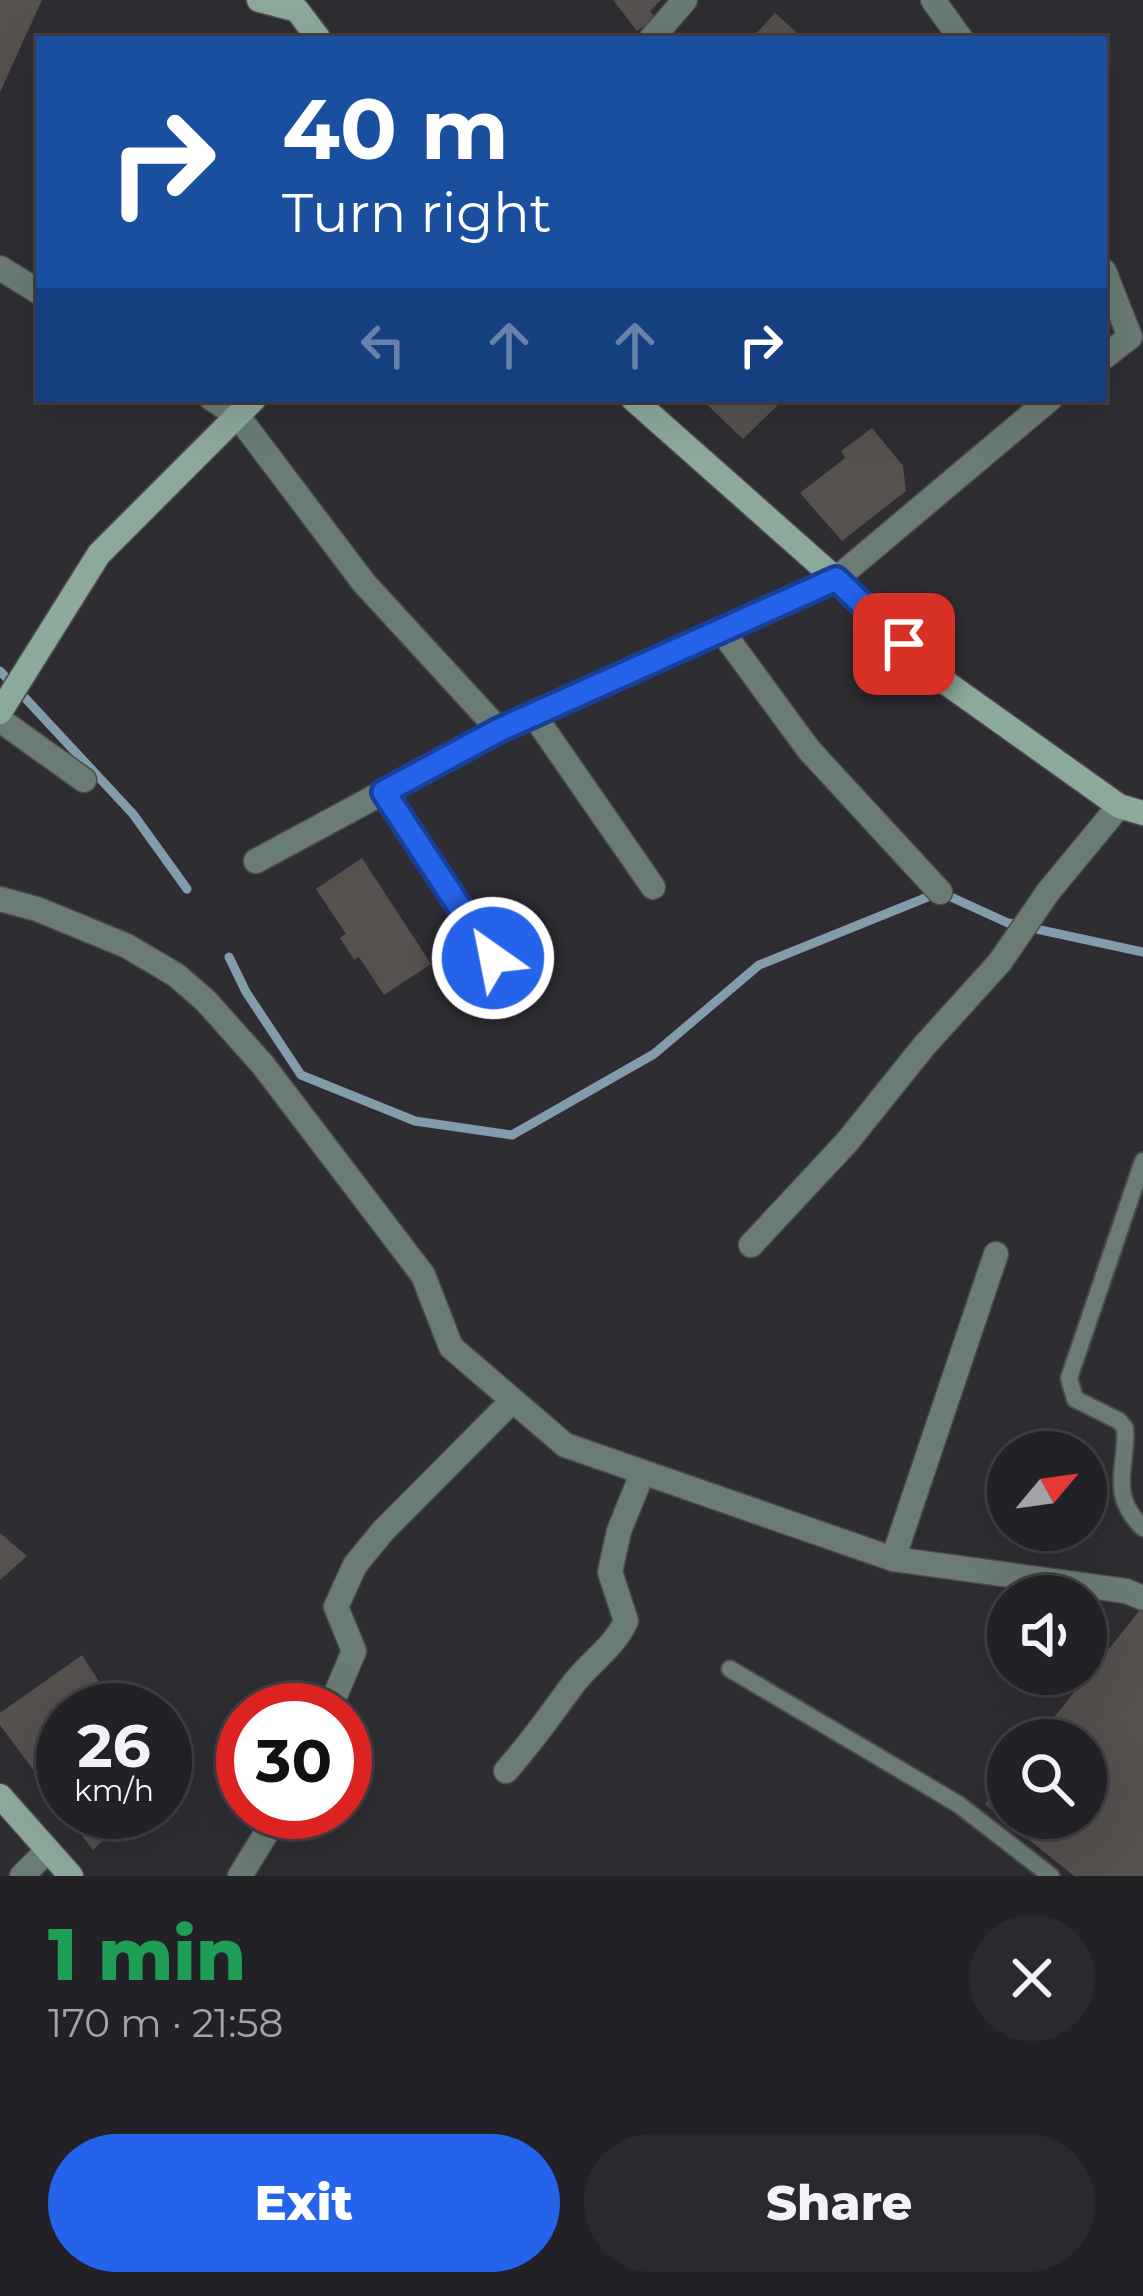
<!DOCTYPE html>
<meta charset="utf-8">
<style>
body{margin:0;font-family:Montserrat,sans-serif;background:#2a2a2e;color:#f1f3f6;height:100vh;display:flex;flex-direction:column;font-size:45px;white-space:nowrap}
*{box-sizing:border-box;margin:0}
p{font-size:39px;color:#a2a4a7}
.icon{flex:none;width:66px;height:66px;fill:none;stroke:currentColor;stroke-width:2;stroke-linecap:round;stroke-linejoin:round}
.map{position:relative;height:1876px;overflow:hidden}
.drawer{display:flex;flex-direction:column;background:#222226;flex:1}
.drawer>*{flex:none}
.hud{position:absolute;left:36px;top:36px;width:1071px;height:366px;border-radius:0px;box-shadow:0 12px 48px #0002,0 0 0 3px #3f3f43;background:#1a4fa0;color:#fff;overflow:hidden}
.needle{width:78px;rotate:61deg}
.tools{position:absolute;left:987px;top:1431px;display:grid;gap:24px}
.tools a{display:grid;place-items:center;width:120px;height:120px;border-radius:50%;background:#222226;box-shadow:0 12px 48px #0002,0 0 0 3px #3f3f43;font-size:60px}
.speed{position:absolute;left:36px;top:1683px;display:flex;gap:24px;font-size:60px;font-weight:700;text-align:center}
.speed>*{display:grid;place-content:center;width:156px;height:156px;border-radius:50%;background:#222226;box-shadow:0 12px 48px #0002,0 0 0 3px #3f3f43;line-height:1}
.speed small{font-size:30px;font-weight:400}
.speed .limit{border:18px solid #d22;background:#fff;color:#111}
.pin{position:absolute;display:grid;place-items:center;width:102px;height:102px;color:#fff;margin:-51px;border-radius:24px;box-shadow:0 6px 18px #0006}
.me{position:absolute;width:132px;margin:-66px;rotate:327deg;stroke-linejoin:round;filter:drop-shadow(0 0 9px #0008)}
.turn{display:flex;align-items:center;gap:42px;height:252px;padding:0 48px;font-size:54px}
.turn .icon{width:156px;height:156px;stroke-width:2.5}
.turn b{display:block;font-size:84px;line-height:102px}
.lanes{display:flex;align-items:center;height:114px;padding:0 48px;background:#0003;justify-content:center;gap:60px;direction:ltr}
.lanes .off{opacity:.35}
.round{display:grid;place-items:center;flex:none;width:126px;height:126px;border-radius:63px;background:#2a2a2e}
.summary{display:flex;align-items:center;justify-content:space-between;height:204px;padding:0 48px}
h1{font-size:72px;font-weight:800;line-height:90px;color:#1e9e55}
.primary-button{display:flex;gap:24px;margin-top:auto;padding:24px 48px}
.primary-button a{flex:1;height:138px;border-radius:72px;background:#2563eb;color:#fff;font-size:48px;font-weight:800;line-height:138px;text-align:center}
.primary-button a+a{background:#2a2a2e;color:#f1f3f6}
.map>svg:first-child{display:block}
.lines{fill:none;stroke-linecap:round;stroke-linejoin:round}
.stream{stroke:#819cab;stroke-width:9}
.building{fill:#56504f}
.lane-casing{stroke:#4b4a4e;stroke-width:20}
.street-casing{stroke:#4b4a4e;stroke-width:27}
.secondary-casing{stroke:#4b4a4e;stroke-width:27}
.lane{stroke:#6b7c75;stroke-width:16}
.street{stroke:#6b7c75;stroke-width:24}
.secondary{stroke:#8da99c;stroke-width:24}
.route-casing{stroke:#184099;stroke-width:30}
.route{stroke:#2563eb;stroke-width:21}
</style>
<div class="map">
<svg width="1143" height="1876" viewBox="0 0 1143 1876">
<rect width="100%" height="100%" fill="#2e2d32"/>
<g class="lines">
<!-- stream -->
<g class="stream">
<path d="M 0,671 L 133,814 L 187,889"/>
<path d="M 229,957 L 246,992 L 301,1075 L 415,1121 L 512,1135 L 654,1054 L 759,965 L 940,892 L 1008,923 L 1143,952"/>
</g>
</g>
<!-- building -->
<g class="building">
<path d="M 0,0 L 42,0 L 0,92 Z"/>
<path d="M 613,0 L 661,0 L 650,11 L 656,19 L 637,31 Z"/>
<path d="M 775,13 L 804,39 L 751,39 Z"/>
<path d="M 701,399 L 784,399 L 743,439 Z"/>
<path d="M 872,428 L 903,466 L 906,491 L 842,541 L 800,493 L 845,458 L 841,451 Z"/>
<path d="M 362,858 L 431,964 L 384,995 L 359,957 L 354,960 L 340,938 L 346,934 L 316,889 Z"/>
<path d="M 0,1533 L 27,1556 L 0,1580 Z"/>
<path d="M 1140,1610 L 1143,1612 L 1143,1876 L 1074,1876 L 985,1804 L 1008,1775 L 1008,1818 L 1086,1818 L 1086,1740 L 1036,1740 Z"/>
<path d="M 82,1655 L 117,1710 L 63,1710 L 63,1810 L 0,1725 L 0,1713 Z"/>
<path d="M 64,1812 L 133,1812 L 93,1850 Z"/>
</g>
<g class="lines">
<!-- lane casing -->
<g class="lane-casing">
<g id="lane">
<path d="M 1143,1161 L 1069,1378 L 1075,1399 L 1119,1421 L 1125,1428 C 1128,1466 1107,1493 1143,1528"/>
<path d="M 730,1669 L 958,1804 L 1051,1876"/>
</g>
</g>
<!-- street casing -->
<g class="street-casing">
<g id="street">
<path d="M 933,0 L 961,39"/>
<path d="M 651,39 L 685,0"/>
<path d="M 0,268 L 39,292"/>
<path d="M 1104,271 L 1130,337 L 1104,357"/>
<path d="M 212,399 L 237,415 L 364,583 L 499,730"/>
<path d="M 721,630 L 809,750 L 940,892"/>
<path d="M 533,714 L 653,887"/>
<path d="M 0,720 L 84,780"/>
<path d="M 384,792 L 493,958"/>
<path d="M 256,861 L 499,730 L 836,579 L 1050,399"/>
<path d="M 0,899 L 37,909 L 127,946 L 176,975 L 206,1001 L 263,1065 L 423,1275 L 451,1347 L 565,1445 L 893,1559 L 1126,1591 L 1143,1598"/>
<path d="M 751,1245 L 847,1142 L 924,1046 L 1000,962 L 1048,892 L 1119,806"/>
<path d="M 893,1559 L 996,1254"/>
<path d="M 329,1710 L 354,1651 L 336,1607 L 355,1565 L 383,1531 L 511,1402"/>
<path d="M 506,1771 C 530,1744 550,1716 571,1687 C 588,1663 614,1648 626,1621 L 610,1572 L 619,1531 L 642,1474"/>
<path d="M 22,1876 L 46,1852"/>
<path d="M 240,1876 L 279,1812"/>
</g>
</g>
<!-- secondary casing -->
<g class="secondary-casing">
<g id="secondary">
<path d="M 259,0 L 297,10 L 319,39"/>
<path d="M 633,399 L 836,579 L 938,677 L 1119,806 L 1143,813"/>
<path d="M 0,712 L 99,554 L 254,399"/>
<path d="M 0,1796 L 71,1876"/>
</g>
</g>
<!-- lane -->
<use href="#lane" class="lane"/>
<!-- street -->
<use href="#street" class="street"/>
<!-- secondary -->
<use href="#secondary" class="secondary"/>
</g>
<g class="lines">
<!-- route casing -->
<g class="route-casing">
<path id="route" d="M 493,958 L 384,792 L 499,730 L 836,579 L 904,644"/>
</g>
<!-- route -->
<use href="#route" class="route"/>
</g>
</svg>
<div class="tools">
<a><svg class="needle" viewBox="-14 -14 28 28"><path d="M0-13l5 13h-10z" fill="#e53935"/><path d="M0 13l5-13h-10z" fill="#a2a4a7"/></svg></a>
<a><svg class="icon" aria-label="sound" viewBox="0 0 24 24"><path d="M4 9h4l5-4v14l-5-4H4zM17 9q2 3 0 6"/></svg></a>
<a><svg class="icon" aria-label="search" viewBox="0 0 24 24"><circle cx="10" cy="10" r="6"/><path d="M15 15l6 6"/></svg></a>
</div>
<div class="speed"><div>26<small>km/h</small></div><div class="limit">30</div></div>
<div class="pin" style="left:904px;top:644px;background:#d93025"><svg class="icon" aria-label="arrive" viewBox="0 0 24 24"><path d="M6 21V4h12l-3 4 3 4H6"/></svg></div>
<svg class="me" style="left:493px;top:958px" viewBox="-20 -20 40 40"><circle r="17" fill="#2563eb" stroke="#fff" stroke-width="3"/><path d="M0-11L8 9 0 5-8 9z" fill="#fff"/></svg>
<div class="hud">
<div class="turn"><svg class="icon" aria-label="right" viewBox="0 0 24 24"><path d="M7 20v-9h11M14 6l5 5-5 5"/></svg><div><b>40 m</b>Turn right</div></div>
<div class="lanes"><svg class="icon off" aria-label="left" viewBox="0 0 24 24"><path d="M17 20v-9H6M10 6l-5 5 5 5"/></svg><svg class="icon off" aria-label="ahead" viewBox="0 0 24 24"><path d="M12 20V5M6 11l6-6 6 6"/></svg><svg class="icon off" aria-label="ahead" viewBox="0 0 24 24"><path d="M12 20V5M6 11l6-6 6 6"/></svg><svg class="icon" aria-label="right" viewBox="0 0 24 24"><path d="M7 20v-9h11M14 6l5 5-5 5"/></svg></div>
</div>
</div>
<section class="drawer">
<div class="summary"><div><h1>1 min</h1><p>170 m · 21:58</p></div><a class="round"><svg class="icon" aria-label="close" viewBox="0 0 24 24"><path d="M6 6l12 12M18 6L6 18"/></svg></a></div>
<div class="primary-button"><a>Exit</a><a>Share</a></div>
</section>
